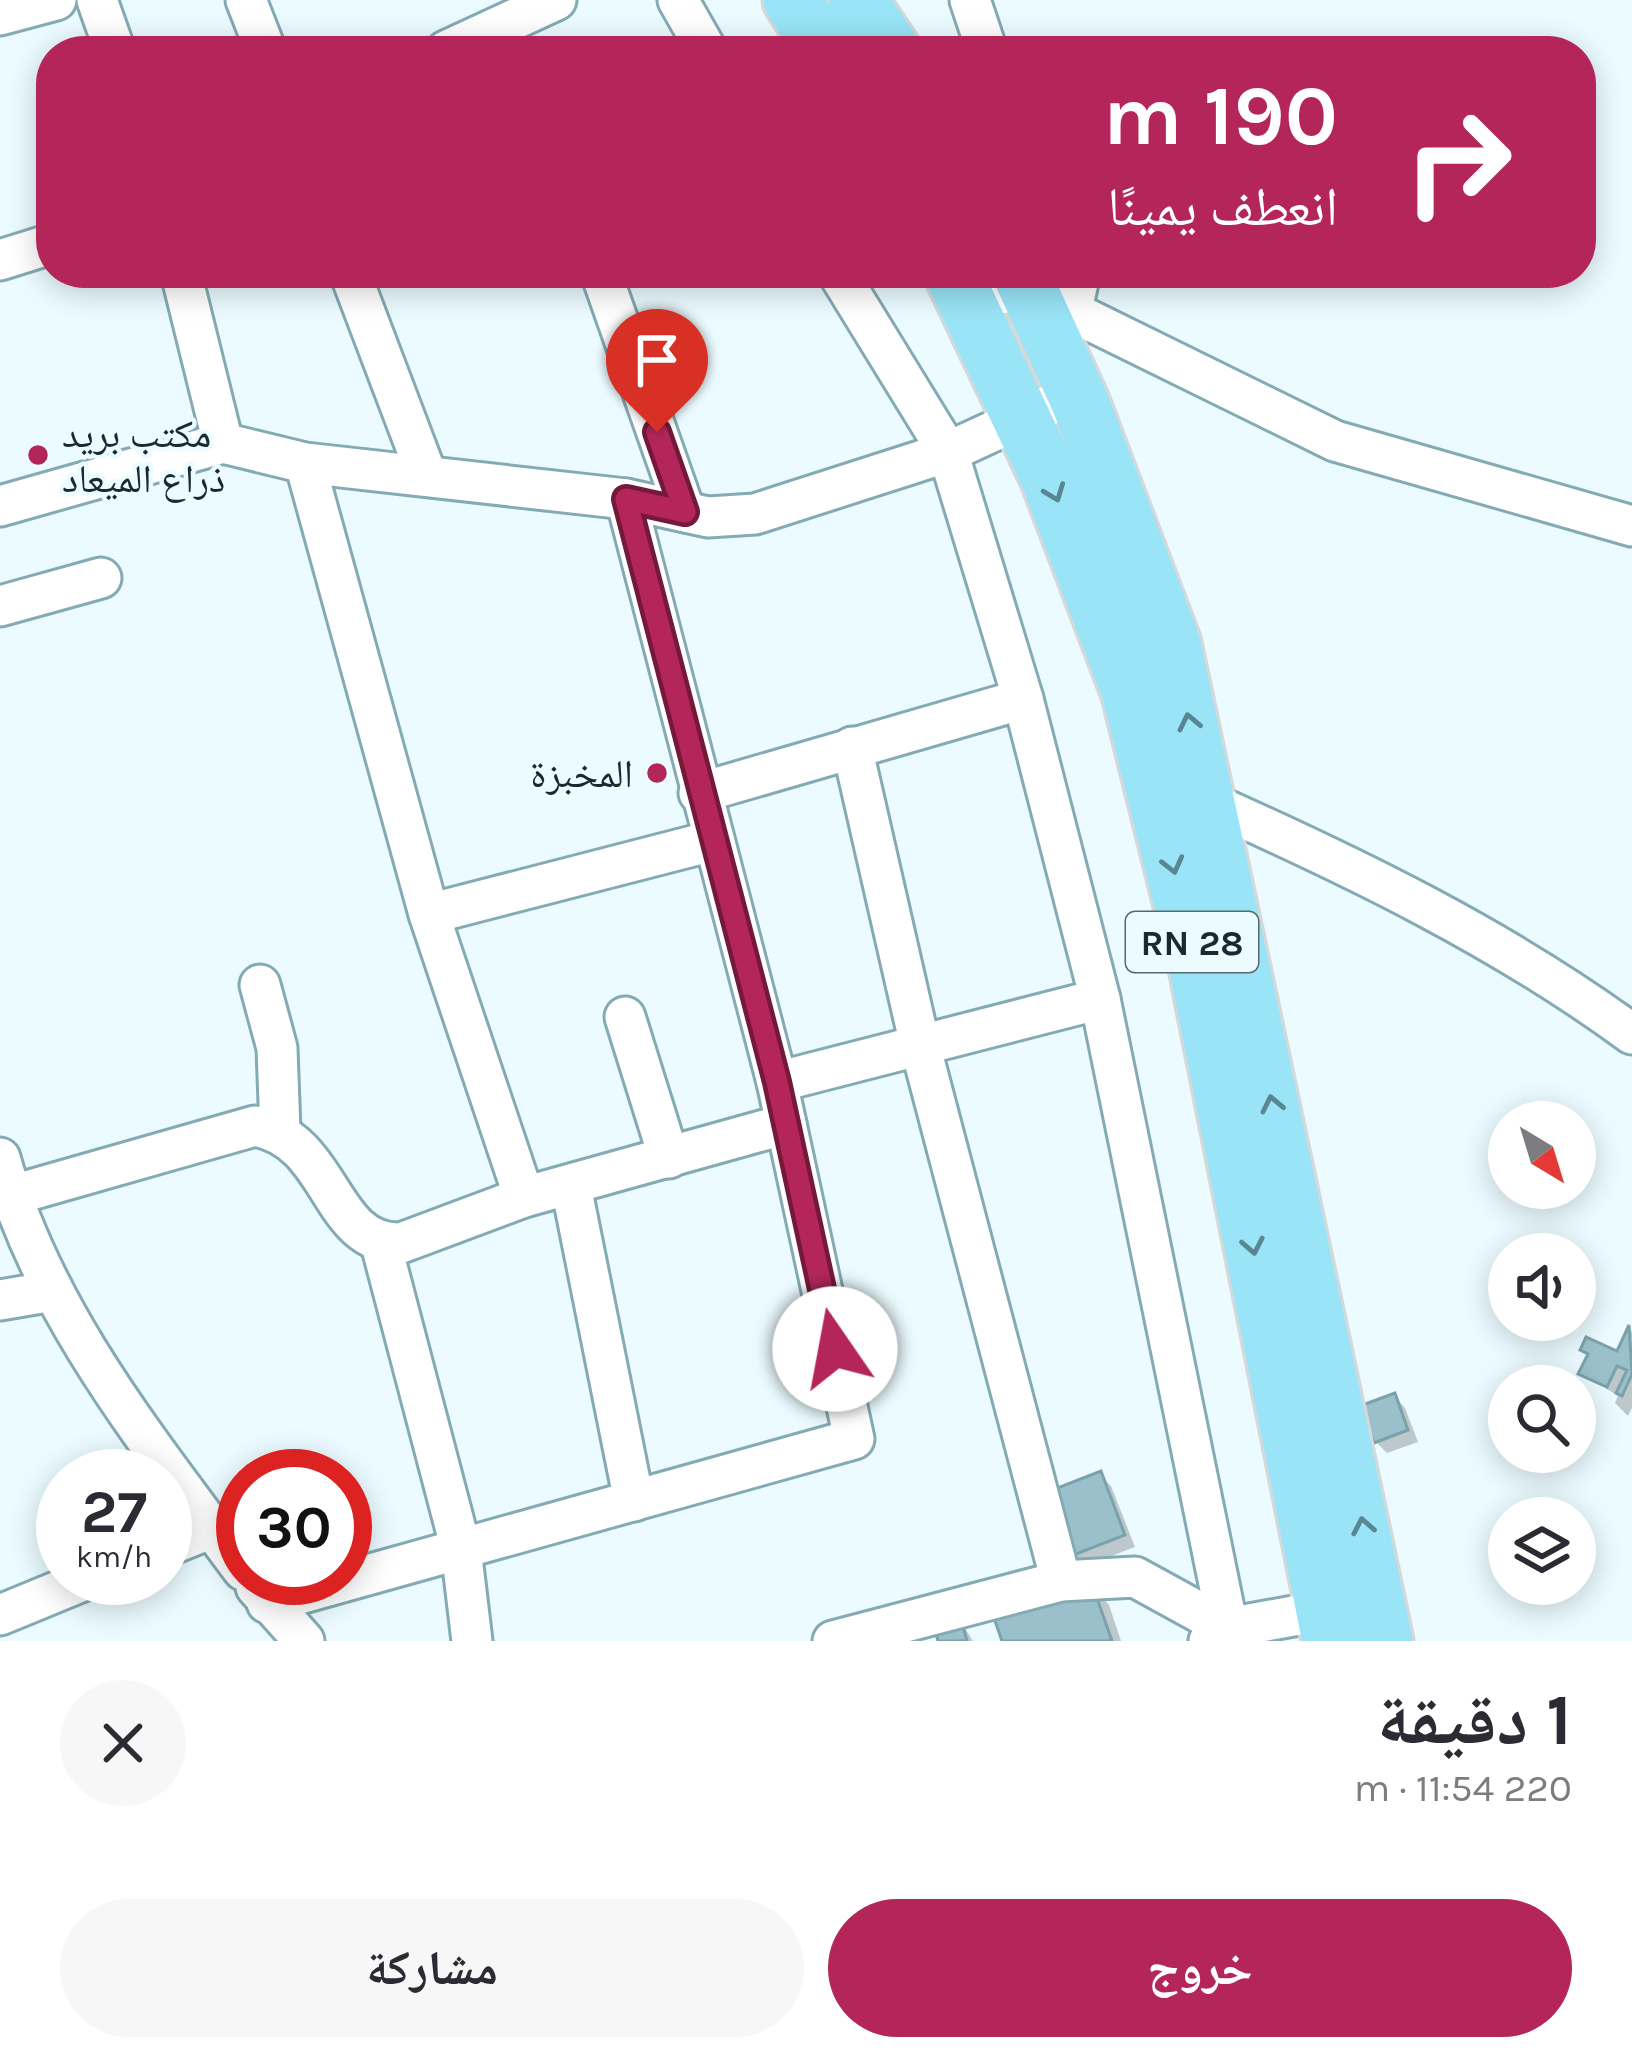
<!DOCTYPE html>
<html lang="ar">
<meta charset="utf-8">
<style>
body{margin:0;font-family:Karla,"Noto Naskh Arabic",sans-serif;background:#f7f7f7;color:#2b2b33;direction:rtl;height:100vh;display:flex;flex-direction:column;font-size:45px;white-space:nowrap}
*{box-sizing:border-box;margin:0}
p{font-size:39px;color:#7c7c81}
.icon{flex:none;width:66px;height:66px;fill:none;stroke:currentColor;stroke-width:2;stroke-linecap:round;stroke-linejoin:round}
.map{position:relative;height:1641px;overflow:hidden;direction:ltr}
.drawer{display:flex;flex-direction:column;background:#fff;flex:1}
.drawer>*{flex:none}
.hud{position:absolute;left:36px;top:36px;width:1560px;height:252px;border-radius:48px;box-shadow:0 6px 30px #0003;direction:rtl;background:#b4265a;color:#fff;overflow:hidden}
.needle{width:78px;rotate:142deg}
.fabs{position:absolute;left:1488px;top:1101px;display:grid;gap:24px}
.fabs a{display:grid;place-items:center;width:108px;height:108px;border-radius:50%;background:#fff;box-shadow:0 6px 30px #0003;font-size:60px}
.speed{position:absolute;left:36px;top:1449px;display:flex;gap:24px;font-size:60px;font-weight:700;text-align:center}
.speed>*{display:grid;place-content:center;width:156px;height:156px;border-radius:50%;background:#fff;box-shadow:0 6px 30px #0003;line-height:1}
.speed small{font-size:30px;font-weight:400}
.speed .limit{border:18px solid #d22;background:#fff;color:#111}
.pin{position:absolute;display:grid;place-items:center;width:102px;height:102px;color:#fff;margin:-123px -51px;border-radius:50% 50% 50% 0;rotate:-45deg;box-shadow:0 0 12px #0007}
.pin .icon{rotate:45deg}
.me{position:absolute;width:132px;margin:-66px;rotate:348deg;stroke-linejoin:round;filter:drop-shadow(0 0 9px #0008)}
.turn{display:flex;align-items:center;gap:42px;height:252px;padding:0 60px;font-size:54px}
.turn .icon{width:156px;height:156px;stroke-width:2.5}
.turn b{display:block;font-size:84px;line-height:102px}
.round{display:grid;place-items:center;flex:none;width:126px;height:126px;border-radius:63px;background:#f7f7f7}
.headline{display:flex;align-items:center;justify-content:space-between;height:204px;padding:0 60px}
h1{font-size:72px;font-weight:700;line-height:90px}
.button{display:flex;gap:24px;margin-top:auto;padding:24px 60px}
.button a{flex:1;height:138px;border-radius:72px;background:#b4265a;color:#fff;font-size:48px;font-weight:700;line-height:138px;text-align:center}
.button a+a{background:#f7f7f7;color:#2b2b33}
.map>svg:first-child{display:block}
.shadow{fill:#0003}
.building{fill:#9ac1cb;stroke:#7ba2ab;stroke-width:3}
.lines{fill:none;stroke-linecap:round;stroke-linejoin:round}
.minor-casing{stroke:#84aab4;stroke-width:45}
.highway-casing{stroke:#d6d8d9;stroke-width:63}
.minor{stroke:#fff;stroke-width:39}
.highway{stroke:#99e4f7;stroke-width:57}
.oneway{stroke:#5a8692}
.route-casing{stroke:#75193a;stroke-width:30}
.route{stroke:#b4265a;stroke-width:21}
.poi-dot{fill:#b4265a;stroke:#ebfbff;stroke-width:4.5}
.labels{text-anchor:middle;stroke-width:9;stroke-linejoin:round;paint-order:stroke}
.shield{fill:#ebfbff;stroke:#59686c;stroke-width:3}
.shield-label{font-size:36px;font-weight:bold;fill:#1a292d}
.poi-label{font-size:39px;fill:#1a292d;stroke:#ebfbff;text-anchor:start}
</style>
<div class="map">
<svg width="1632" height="1641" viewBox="0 0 1632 1641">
<rect width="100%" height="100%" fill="#ebfbff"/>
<!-- shadow -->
<g class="shadow">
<path d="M 1632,1330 L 1632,1408 L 1628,1416 L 1615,1403 L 1618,1396 L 1582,1373 L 1618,1355 Z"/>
<path d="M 1394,1396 L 1405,1408 L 1418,1442 L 1387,1453 L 1376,1442 Z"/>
<path d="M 1100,1475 L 1111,1486 L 1135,1547 L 1085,1566 L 1074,1555 Z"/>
<path d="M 1092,1587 L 1109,1605 L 1121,1641 L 1006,1641 Z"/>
<path d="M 959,1619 L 973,1641 L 941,1641 Z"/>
</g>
<!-- building -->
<g class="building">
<path d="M 1629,1325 L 1632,1374 L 1622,1396 L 1616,1393 L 1627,1370 L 1617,1366 L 1607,1387 L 1578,1374 L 1588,1354 L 1580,1350 L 1586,1337 L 1617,1351 Z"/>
<path d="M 1395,1393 L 1408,1430 L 1374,1443 L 1360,1406 Z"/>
<path d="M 1101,1471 L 1125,1535 L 1071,1556 L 1047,1492 Z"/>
<path d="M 1092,1584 L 1112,1641 L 1002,1641 L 994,1618 Z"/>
<path d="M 960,1615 L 967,1641 L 938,1641 L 933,1622 Z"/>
</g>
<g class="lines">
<!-- minor casing -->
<g class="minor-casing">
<g id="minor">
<path d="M 97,0 L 115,51"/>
<path d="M 246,0 L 266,51"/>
<path d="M 678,0 L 707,51"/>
<path d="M 970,0 L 987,51"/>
<path d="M 0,15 L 56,0"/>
<path d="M 446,51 L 556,0"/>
<path d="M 0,260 L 51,244"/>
<path d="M 181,273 L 223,443"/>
<path d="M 350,273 L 427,476"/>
<path d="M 601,273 L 685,512"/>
<path d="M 838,273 L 948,452 L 1023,699 L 1100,999 L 1228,1628"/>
<path d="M 965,297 L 1030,291 L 1335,441 L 1632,526"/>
<path d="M 1072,310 L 1080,273"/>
<path d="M 305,463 L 429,914 L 524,1197"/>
<path d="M 0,506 L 223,443 L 305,463 L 626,499 L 708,517 L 755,514 L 948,452 L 1076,393"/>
<path d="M 0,606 L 101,578"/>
<path d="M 852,747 L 920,1045 L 1061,1581"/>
<path d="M 699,793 L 1023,699"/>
<path d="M 1206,801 C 1354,867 1501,938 1632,1034"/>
<path d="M 429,914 L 712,841"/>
<path d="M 260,985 L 277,1048 L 280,1131"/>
<path d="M 625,1017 L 669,1158"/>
<path d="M 777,1082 L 1100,999"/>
<path d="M 0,1158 C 44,1315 148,1441 243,1570"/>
<path d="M 571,1186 L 634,1501"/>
<path d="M 13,1195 L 255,1126 C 334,1140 328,1246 401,1243 L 524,1197 L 786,1124"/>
<path d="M 381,1244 L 461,1549 L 472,1641"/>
<path d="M 0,1300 L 53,1291"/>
<path d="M 165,1547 L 212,1528"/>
<path d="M 256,1587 L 304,1641"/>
<path d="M 267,1603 L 854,1439 L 777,1082 L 626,499"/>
<path d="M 0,1615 L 90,1578"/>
<path d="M 833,1641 L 1061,1581 L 1135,1577 L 1228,1628"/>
<path d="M 1209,1641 L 1228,1628 L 1348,1606"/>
</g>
</g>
<!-- highway casing -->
<g class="highway-casing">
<g id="highway">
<path d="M 792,0 L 825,51"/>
<path d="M 858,0 L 892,51"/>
<path d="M 953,273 L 1049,477 L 1130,691 L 1195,953 L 1331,1641"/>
<path d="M 1021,273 L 1080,402 L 1172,644 L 1384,1641"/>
</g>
</g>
<!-- minor -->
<use href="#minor" class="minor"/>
<!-- highway -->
<use href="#highway" class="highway"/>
</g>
<!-- one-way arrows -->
<defs><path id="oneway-chevron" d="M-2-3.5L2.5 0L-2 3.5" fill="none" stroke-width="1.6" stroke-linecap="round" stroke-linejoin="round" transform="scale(3)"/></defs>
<g class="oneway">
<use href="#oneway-chevron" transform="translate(1055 493) rotate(69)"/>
<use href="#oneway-chevron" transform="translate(1189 722) rotate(-102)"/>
<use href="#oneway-chevron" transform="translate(1173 865) rotate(76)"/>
<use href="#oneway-chevron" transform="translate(1272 1104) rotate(-102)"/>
<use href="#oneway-chevron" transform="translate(1253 1246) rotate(79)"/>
<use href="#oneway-chevron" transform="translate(1363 1526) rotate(-101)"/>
</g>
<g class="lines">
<!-- route casing -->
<g class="route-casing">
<path id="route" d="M 657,432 L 685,512 L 626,499 L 777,1082 L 835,1349"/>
</g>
<!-- route -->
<use href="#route" class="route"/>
</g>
<!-- markers -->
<g class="poi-dot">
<circle cx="38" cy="455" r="12"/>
<circle cx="657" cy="773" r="12"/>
</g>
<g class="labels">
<!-- shield labels -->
<rect class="shield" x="1126" y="912" width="132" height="60" rx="9"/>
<g class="shield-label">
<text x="1192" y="955">RN 28</text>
</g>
<!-- poi labels -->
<g class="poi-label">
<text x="62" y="447">مكتب بريد<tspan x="62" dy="45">ذراع الميعاد</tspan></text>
<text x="633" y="787" text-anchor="end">المخبزة</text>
</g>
</g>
</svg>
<div class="fabs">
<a><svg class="needle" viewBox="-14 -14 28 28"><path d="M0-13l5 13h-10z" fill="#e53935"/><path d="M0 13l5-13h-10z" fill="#7c7c81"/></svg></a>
<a><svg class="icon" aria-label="sound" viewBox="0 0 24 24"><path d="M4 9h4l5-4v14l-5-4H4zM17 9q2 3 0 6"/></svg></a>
<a><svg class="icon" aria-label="search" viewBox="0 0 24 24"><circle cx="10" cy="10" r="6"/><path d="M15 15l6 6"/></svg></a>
<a><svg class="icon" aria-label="layers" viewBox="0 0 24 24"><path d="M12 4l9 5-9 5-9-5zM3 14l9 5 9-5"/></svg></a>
</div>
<div class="speed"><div>27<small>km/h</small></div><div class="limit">30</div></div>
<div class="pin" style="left:657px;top:432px;background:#d93025"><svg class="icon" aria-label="arrive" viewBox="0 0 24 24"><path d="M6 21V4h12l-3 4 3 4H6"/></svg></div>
<svg class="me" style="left:835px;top:1349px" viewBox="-20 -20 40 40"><circle r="19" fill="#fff"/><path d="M0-13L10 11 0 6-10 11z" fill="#b4265a"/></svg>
<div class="hud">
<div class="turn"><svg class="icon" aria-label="right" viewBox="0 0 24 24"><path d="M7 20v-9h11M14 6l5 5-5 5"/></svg><div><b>190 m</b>انعطف يمينًا</div></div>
</div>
</div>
<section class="drawer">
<div class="headline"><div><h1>1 دقيقة</h1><p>220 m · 11:54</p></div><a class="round"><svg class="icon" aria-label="close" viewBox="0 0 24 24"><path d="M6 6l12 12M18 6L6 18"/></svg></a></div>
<div class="button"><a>خروج</a><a>مشاركة</a></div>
</section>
